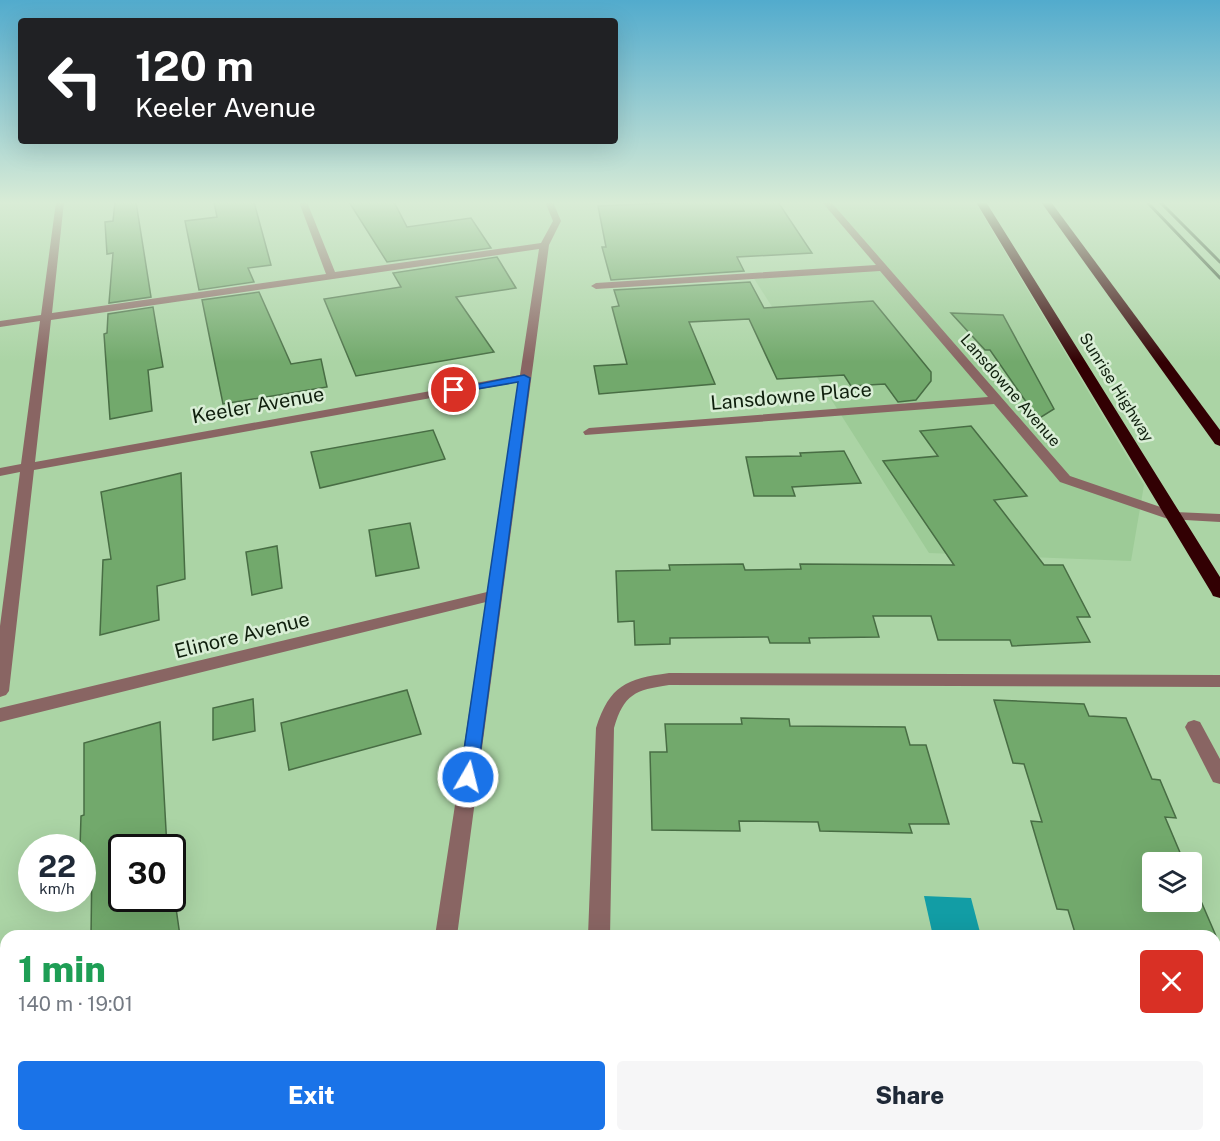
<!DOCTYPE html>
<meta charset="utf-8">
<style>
body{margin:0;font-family:"Public Sans",sans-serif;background:#f6f6f7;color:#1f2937;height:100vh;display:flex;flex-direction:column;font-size:22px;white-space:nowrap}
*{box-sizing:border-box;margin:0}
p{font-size:20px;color:#747a83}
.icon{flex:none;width:33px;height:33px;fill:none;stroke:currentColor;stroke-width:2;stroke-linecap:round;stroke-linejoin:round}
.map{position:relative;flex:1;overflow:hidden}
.drawer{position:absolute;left:0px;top:930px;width:1221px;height:212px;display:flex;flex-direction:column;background:#fff;border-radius:18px 18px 0 0;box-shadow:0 6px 24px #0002}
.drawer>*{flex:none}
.banner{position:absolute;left:18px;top:18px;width:600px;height:126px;border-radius:6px;box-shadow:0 6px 24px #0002;background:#202124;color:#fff;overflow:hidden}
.buttons{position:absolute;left:1142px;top:852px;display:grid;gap:12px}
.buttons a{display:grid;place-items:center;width:60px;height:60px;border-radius:6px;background:#fff;box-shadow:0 6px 24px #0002;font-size:30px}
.speed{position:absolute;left:18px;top:834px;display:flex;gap:12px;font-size:30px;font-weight:700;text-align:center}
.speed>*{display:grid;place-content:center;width:78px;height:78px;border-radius:50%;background:#fff;box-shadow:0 6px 24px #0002;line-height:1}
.speed small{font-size:15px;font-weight:400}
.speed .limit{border:3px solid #111;border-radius:9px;background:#fff;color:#111}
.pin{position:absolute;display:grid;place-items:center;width:51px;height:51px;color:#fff;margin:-26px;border:3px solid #fff;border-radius:50%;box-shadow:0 2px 6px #0007}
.me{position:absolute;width:66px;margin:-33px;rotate:8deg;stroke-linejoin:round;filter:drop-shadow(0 0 4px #0008)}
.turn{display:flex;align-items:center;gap:21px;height:126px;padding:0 18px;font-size:27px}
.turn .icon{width:78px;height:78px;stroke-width:2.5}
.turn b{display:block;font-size:42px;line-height:51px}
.round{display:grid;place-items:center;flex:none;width:63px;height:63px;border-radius:6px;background:#f6f6f7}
.head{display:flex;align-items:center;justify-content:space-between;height:102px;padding:0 18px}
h1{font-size:36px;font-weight:800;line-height:45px;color:#1e9e55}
.button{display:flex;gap:12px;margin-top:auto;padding:12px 18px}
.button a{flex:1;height:69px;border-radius:6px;background:#1a73e8;color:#fff;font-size:24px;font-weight:800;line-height:69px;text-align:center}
.button a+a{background:#f6f6f7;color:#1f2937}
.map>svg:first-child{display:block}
.built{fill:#9dcb97}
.water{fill:#129da5}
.building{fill:#72a96c;stroke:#486d44;stroke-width:1.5}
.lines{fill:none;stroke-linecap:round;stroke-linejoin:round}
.minor{fill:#896563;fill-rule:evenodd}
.highway{fill:#320003;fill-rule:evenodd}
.rail{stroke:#3c5339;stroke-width:3}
.route{fill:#1a73e8;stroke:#114b97;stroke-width:1.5}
.labels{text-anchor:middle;stroke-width:5;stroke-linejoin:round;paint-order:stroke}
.far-street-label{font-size:16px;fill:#0f1f0d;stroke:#d9eed6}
.street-label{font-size:20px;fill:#0f1f0d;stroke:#d9eed6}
</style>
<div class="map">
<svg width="1220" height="1141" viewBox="0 0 1220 1141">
<rect width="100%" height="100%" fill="#abd4a5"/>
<!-- built -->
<path class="built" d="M 823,202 L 975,202 L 1144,485 L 1131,561 L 929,553 L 753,277 L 878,268 Z"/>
<!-- water -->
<path class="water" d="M 924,896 L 971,898 L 981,936 L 933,936 Z"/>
<!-- building -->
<g class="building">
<path d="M 115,202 L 136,202 L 151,297 L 109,303 L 113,253 L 107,254 L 105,222 L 113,221 Z"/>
<path d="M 214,202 L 254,202 L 271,265 L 248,268 L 254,282 L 199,290 L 185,221 L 217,217 Z"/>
<path d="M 349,202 L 394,202 L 407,227 L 471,218 L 491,248 L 387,262 Z"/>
<path d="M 693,202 L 778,202 L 812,253 L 737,257 L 744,271 L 611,280 L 602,247 L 606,247 L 598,206 Z"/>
<path d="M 497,257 L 516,288 L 456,297 L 494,352 L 356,376 L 324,299 L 401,287 L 393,273 Z"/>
<path d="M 750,282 L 764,308 L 873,301 L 931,372 L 931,381 L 916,400 L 898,402 L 885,384 L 851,386 L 844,375 L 777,379 L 749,319 L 689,322 L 715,384 L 599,394 L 594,366 L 627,364 L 612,307 L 619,306 L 614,290 Z"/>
<path d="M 259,292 L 291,364 L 321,359 L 327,387 L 223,404 L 202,300 Z"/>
<path d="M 153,307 L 163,367 L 148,370 L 152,411 L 110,419 L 104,334 L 107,333 L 108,314 Z"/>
<path d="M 951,313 L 1003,315 L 1054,409 L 1038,419 L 990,350 L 985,350 Z"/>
<path d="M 971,426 L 1027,496 L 994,500 L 1044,565 L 1063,565 L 1090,617 L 1077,617 L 1090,642 L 1012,646 L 1010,640 L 938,640 L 931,616 L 873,616 L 879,637 L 809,638 L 810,643 L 770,643 L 768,637 L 670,638 L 670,644 L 635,645 L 634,621 L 618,622 L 616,571 L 670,570 L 669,565 L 743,564 L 745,570 L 801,569 L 800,564 L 954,565 L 883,461 L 938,456 L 920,431 Z"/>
<path d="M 433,430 L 445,459 L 320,488 L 311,452 Z"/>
<path d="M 844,451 L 861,483 L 792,487 L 795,496 L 754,496 L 746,457 L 801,456 L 800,453 Z"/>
<path d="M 181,473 L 185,579 L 157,586 L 159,620 L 100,635 L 103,560 L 111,559 L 101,492 Z"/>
<path d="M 410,523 L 419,568 L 376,576 L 369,530 Z"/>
<path d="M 277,546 L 282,588 L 252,595 L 246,552 Z"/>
<path d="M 407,690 L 421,734 L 289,770 L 281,723 Z"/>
<path d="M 253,699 L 255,731 L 213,740 L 213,708 Z"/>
<path d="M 994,700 L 1084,704 L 1089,716 L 1126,718 L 1152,779 L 1160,780 L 1176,818 L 1165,817 L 1184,862 L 1152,862 L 1152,902 L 1191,902 L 1191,878 L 1216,936 L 1076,936 L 1068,910 L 1057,909 L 1031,821 L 1042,822 L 1024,764 L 1013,763 Z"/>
<path d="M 741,718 L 789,719 L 790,726 L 905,727 L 910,745 L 926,745 L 949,824 L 909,824 L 912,833 L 820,831 L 818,822 L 739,821 L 740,831 L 652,830 L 650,752 L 667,752 L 665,724 L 742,724 Z"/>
<path d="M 160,722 L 167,848 L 122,848 L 122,898 L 172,898 L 172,880 L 180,936 L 91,936 L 92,862 L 82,865 L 82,848 L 80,848 L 81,816 L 84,815 L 84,743 Z"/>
</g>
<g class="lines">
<!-- minor -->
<g class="minor">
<path d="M 56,202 L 64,202 L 52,313 L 326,274 L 299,202 L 307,202 L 335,272 L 541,243 L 553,221 L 545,202 L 553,202 L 561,221 L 549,245 L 457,936 L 435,936 L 486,602 L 0,722 L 0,708 L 487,592 L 519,382 L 34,470 L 9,691 L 6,695 L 0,697 L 0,626 L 20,472 L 0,476 L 0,468 L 21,464 L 40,321 L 0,327 L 0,321 L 41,315 ZM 539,249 L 520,375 L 35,462 L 51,320 Z"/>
<path d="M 822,202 L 831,202 L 1070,476 L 1175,512 L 1220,514 L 1220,522 L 1168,519 L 1060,482 L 994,404 L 585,435 L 583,432 L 589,428 L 988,397 L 880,271 L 596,289 L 591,286 L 596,283 L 876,265 Z"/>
<path d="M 669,673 L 1220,675 L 1220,687 L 669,685 C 635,690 624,694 614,728 L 610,936 L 588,936 L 596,728 C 610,685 626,679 669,673 Z"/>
<path d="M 1194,720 L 1200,722 L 1220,759 L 1220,784 L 1213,782 L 1185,727 L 1188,722 Z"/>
<path d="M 404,1136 L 429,1136 L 430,1141 L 404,1141 Z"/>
<path d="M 581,1136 L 606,1136 L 607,1141 L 581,1141 Z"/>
</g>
<!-- highway -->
<g class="highway">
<path d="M 976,202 L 986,202 L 1220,577 L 1220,598 L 1213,596 L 1211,592 Z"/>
<path d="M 1041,202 L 1051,202 L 1220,430 L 1220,446 L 1215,444 Z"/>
</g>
<!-- rail -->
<g class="rail">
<path d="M 1147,202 L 1220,278"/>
<path d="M 1160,202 L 1220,262"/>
</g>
</g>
<!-- sky -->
<linearGradient id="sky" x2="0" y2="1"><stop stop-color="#52abcd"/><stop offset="0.56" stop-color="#d9ecd6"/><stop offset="1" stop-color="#d9ecd6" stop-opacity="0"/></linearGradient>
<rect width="1220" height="362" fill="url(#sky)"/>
<!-- route -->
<path class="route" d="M 524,375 L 530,378 L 477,777 L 474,782 L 462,782 L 460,777 L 518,382 L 454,393 L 449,390 Z"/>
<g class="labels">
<!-- far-street labels -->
<g class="far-street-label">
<text transform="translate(1117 387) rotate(58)" y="6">Sunrise Highway</text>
<text transform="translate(1011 390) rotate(49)" y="6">Lansdowne Avenue</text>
</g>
<!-- street labels -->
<g class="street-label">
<text transform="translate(791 396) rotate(-5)" y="7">Lansdowne Place</text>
<text transform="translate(258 405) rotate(-10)" y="7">Keeler Avenue</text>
<text transform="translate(242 635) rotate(-14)" y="7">Elinore Avenue</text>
</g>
</g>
</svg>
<div class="buttons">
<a><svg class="icon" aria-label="layers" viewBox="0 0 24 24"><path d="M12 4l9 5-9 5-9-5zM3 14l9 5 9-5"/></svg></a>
</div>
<div class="speed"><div>22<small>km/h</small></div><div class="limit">30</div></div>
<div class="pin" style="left:454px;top:390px;background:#d93025"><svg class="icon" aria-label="arrive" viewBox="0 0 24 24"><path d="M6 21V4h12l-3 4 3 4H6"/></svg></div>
<svg class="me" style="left:468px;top:777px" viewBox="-20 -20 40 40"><circle r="17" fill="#1a73e8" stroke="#fff" stroke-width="3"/><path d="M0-11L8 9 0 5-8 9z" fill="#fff"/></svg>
<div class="banner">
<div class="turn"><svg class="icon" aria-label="left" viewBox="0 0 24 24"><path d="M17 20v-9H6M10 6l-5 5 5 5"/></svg><div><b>120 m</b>Keeler Avenue</div></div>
</div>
<section class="drawer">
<div class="head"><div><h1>1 min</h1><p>140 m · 19:01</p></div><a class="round" style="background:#d93025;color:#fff"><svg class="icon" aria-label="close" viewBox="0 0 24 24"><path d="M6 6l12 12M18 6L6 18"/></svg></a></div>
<div class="button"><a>Exit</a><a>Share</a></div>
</section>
</div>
